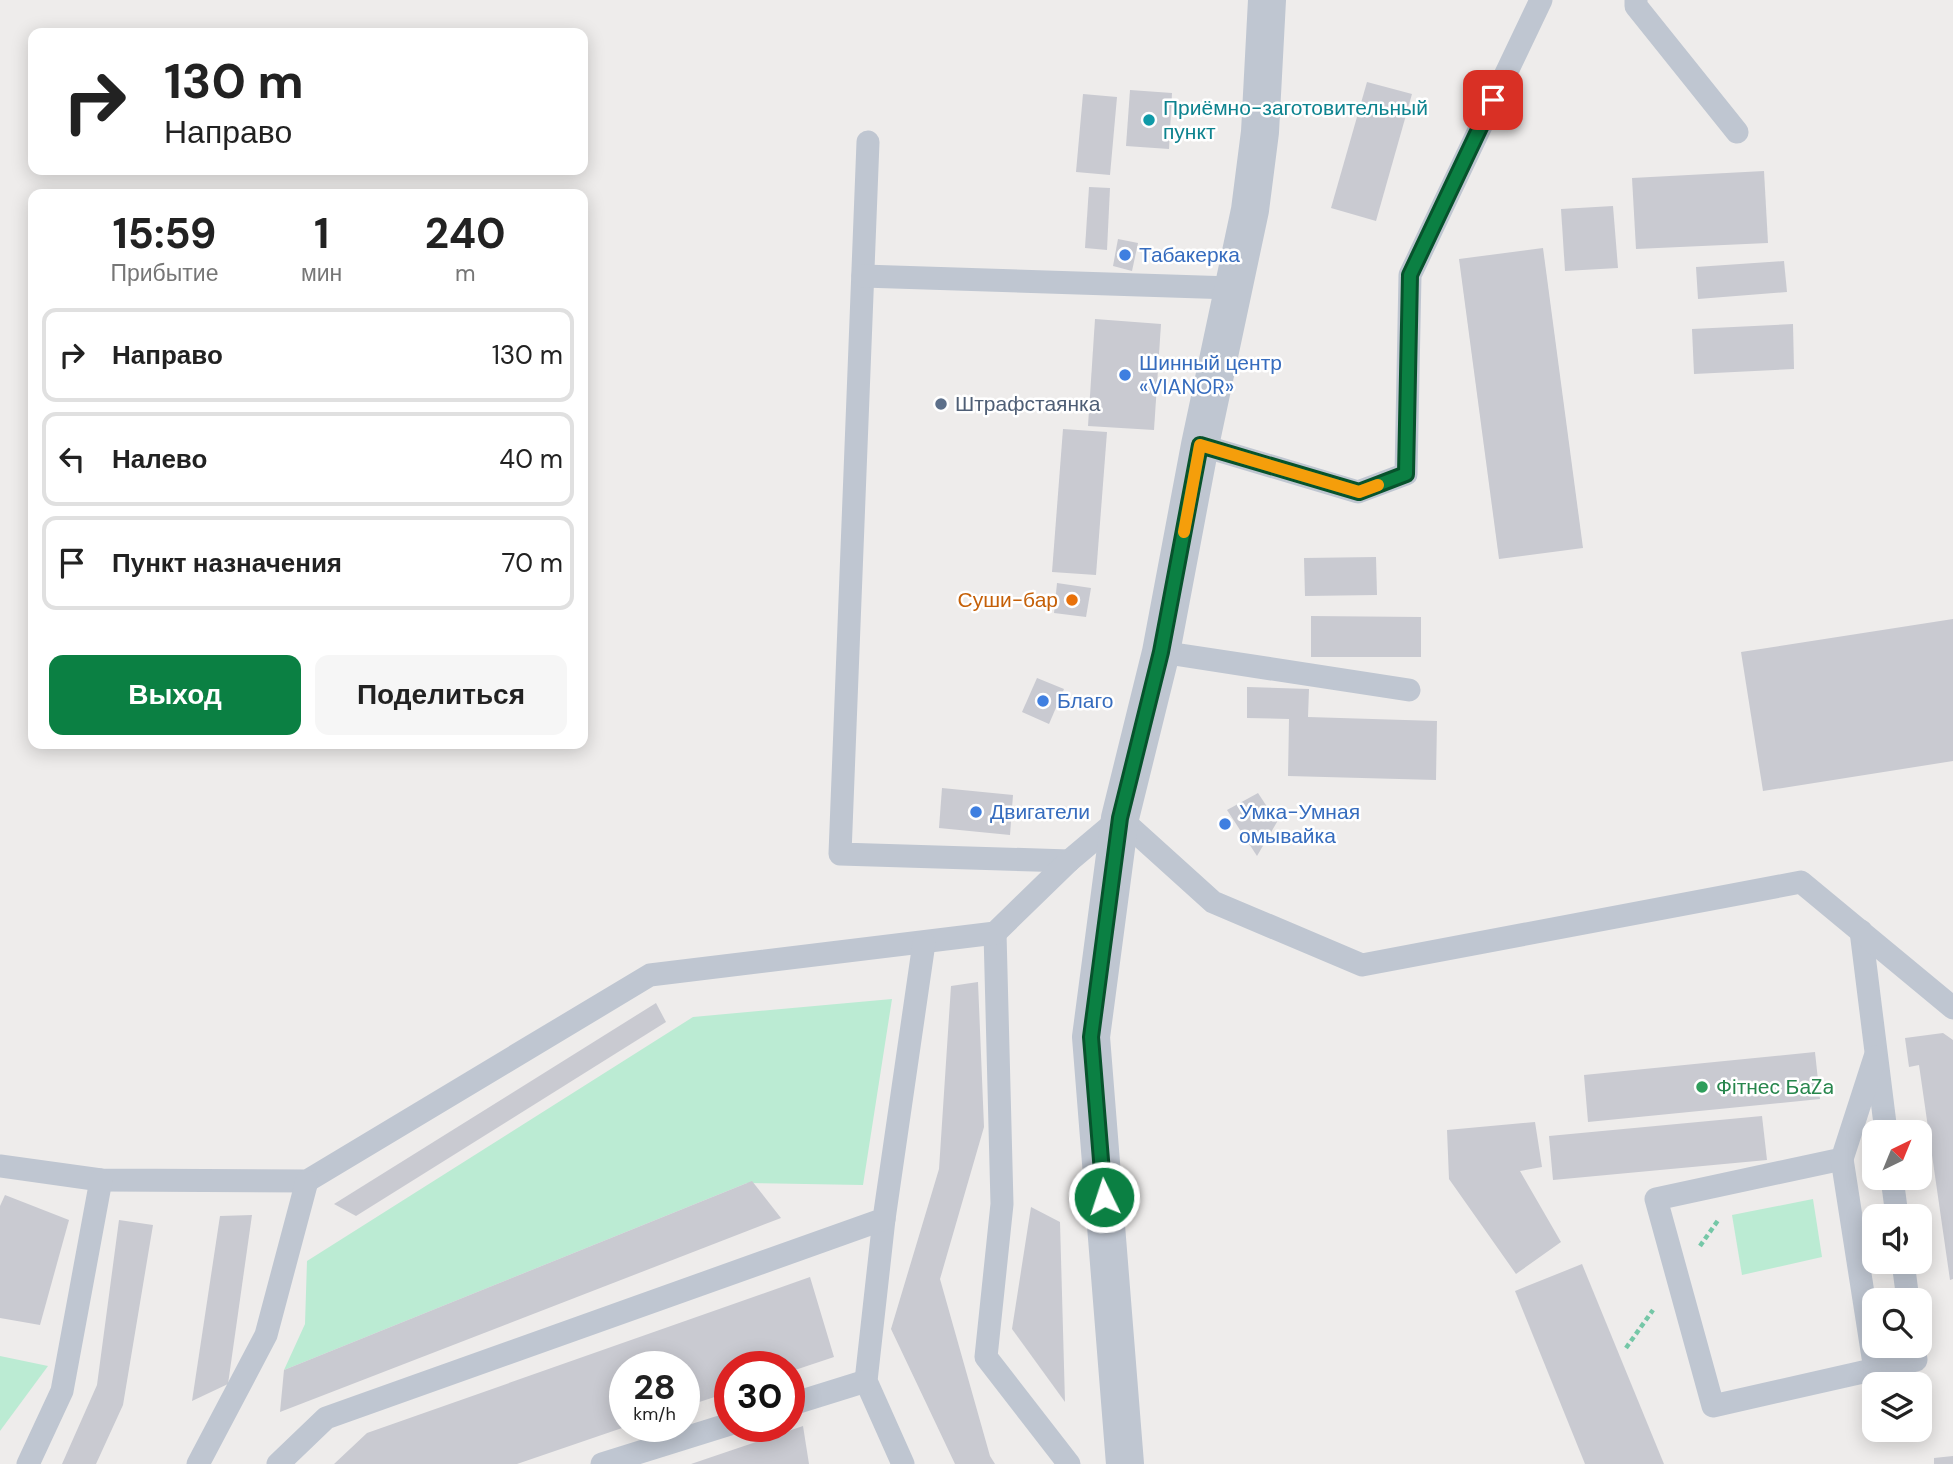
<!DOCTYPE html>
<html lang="ru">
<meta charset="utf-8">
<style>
body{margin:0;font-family:"DM Sans",sans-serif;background:#f6f6f6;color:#222;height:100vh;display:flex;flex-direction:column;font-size:26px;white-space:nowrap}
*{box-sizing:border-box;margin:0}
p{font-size:23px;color:#767676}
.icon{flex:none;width:38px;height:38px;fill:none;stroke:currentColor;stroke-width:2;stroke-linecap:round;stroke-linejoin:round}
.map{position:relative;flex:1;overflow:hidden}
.sheet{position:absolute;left:28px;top:189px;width:560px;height:560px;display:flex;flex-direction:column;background:#fff;border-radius:14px;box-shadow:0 4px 18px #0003}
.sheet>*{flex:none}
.banner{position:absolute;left:28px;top:28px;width:560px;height:147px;border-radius:14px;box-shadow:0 4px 18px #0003;background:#fff;color:#222;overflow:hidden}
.needle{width:46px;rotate:43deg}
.controls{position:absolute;left:1862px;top:1120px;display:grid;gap:14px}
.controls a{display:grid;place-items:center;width:70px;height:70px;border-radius:14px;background:#fff;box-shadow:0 4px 18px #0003;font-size:35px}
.speed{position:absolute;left:609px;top:1351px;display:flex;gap:14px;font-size:35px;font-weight:700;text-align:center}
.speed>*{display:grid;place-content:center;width:91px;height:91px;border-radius:50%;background:#fff;box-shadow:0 4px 18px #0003;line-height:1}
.speed small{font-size:18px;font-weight:400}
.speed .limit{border:10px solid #d22;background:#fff;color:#111}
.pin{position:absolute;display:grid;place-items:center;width:60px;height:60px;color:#fff;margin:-30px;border-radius:14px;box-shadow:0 4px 10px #0006}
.me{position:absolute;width:77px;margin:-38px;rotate:356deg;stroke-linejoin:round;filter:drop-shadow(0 0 5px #0008)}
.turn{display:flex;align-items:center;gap:24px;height:147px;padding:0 21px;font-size:32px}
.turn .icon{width:91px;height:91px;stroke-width:2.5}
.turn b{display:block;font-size:49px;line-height:60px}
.eta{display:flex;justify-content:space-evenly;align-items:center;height:119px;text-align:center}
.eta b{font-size:42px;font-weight:700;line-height:49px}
.primary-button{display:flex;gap:14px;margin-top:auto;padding:14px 21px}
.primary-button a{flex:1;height:80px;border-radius:14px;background:#0b8043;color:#fff;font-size:28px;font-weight:700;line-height:80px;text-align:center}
.primary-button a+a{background:#f6f6f6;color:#222}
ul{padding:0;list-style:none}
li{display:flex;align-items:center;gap:21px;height:94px;margin:0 14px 10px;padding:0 7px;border:4px solid #e0e0e0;border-radius:14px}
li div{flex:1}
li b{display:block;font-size:26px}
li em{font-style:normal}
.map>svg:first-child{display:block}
.green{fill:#bbebd3}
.building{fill:#c9cad1}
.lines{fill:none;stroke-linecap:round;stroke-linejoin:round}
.path{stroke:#75c7a7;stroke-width:4.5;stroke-dasharray:5 3.5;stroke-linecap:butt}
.service{stroke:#bfc6d1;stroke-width:23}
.minor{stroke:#bfc6d1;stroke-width:38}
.route-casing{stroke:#07532c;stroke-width:18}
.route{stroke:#0b8043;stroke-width:12}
.slow{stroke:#f59e0b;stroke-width:12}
.culture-dot{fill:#0f9aa8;stroke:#fff;stroke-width:2.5}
.shop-dot{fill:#3f7fe0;stroke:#fff;stroke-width:2.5}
.service-dot{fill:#5c6f8a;stroke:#fff;stroke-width:2.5}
.food-dot{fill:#e8710a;stroke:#fff;stroke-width:2.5}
.leisure-dot{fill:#2e9e5b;stroke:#fff;stroke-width:2.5}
.labels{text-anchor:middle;stroke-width:5;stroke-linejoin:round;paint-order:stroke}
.culture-label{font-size:21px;fill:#0d838f;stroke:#fff;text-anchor:start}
.shop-label{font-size:21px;fill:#366cbe;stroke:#fff;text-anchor:start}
.service-label{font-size:21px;fill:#4e5e75;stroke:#fff;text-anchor:start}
.food-label{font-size:21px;fill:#c56008;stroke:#fff;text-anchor:end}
.leisure-label{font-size:21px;fill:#27864d;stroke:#fff;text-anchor:start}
</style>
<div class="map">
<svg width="1953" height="1464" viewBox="0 0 1953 1464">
<rect width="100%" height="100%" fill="#eeeceb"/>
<!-- green -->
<g class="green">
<path d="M 892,999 L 863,1185 L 747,1183 L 284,1370 L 305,1324 L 307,1261 L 693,1017 Z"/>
<path d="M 1813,1199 L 1822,1257 L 1742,1275 L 1732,1215 Z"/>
<path d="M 0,1356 L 48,1366 L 0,1431 Z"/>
</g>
<!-- building -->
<g class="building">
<path d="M 1367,82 L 1412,94 L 1376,221 L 1331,208 Z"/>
<path d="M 1130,90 L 1172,93 L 1169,149 L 1126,146 Z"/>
<path d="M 1083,94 L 1117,97 L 1110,175 L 1076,172 Z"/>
<path d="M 1764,171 L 1768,243 L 1636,249 L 1632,178 Z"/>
<path d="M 1089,187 L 1110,188 L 1107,250 L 1085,248 Z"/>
<path d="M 1613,206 L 1618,268 L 1565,271 L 1561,209 Z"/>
<path d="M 1118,239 L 1138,243 L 1132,271 L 1113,266 Z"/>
<path d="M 1543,248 L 1583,548 L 1499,559 L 1459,259 Z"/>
<path d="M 1784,261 L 1787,292 L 1698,299 L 1696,267 Z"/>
<path d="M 1095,319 L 1161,324 L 1154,430 L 1088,426 Z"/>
<path d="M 1793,324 L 1794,369 L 1694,374 L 1692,329 Z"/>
<path d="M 1063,429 L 1107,432 L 1096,575 L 1052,572 Z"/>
<path d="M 1376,557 L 1377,595 L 1305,596 L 1304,558 Z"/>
<path d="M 1057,583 L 1091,588 L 1086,617 L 1054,613 Z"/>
<path d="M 1311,616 L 1421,617 L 1421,657 L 1311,657 Z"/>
<path d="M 1953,619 L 1953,761 L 1763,791 L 1741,652 Z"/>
<path d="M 1037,678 L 1064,689 L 1049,724 L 1022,712 Z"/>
<path d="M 1247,687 L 1309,689 L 1308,717 L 1437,721 L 1436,780 L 1288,776 L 1289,719 L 1247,718 Z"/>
<path d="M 942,788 L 1013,795 L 1010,835 L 939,828 Z"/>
<path d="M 1258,793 L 1277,822 L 1257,856 L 1227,810 Z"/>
<path d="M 978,982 L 984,1127 L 940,1279 L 990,1456 L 995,1464 L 955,1464 L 891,1329 L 939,1169 L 951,986 Z"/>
<path d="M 656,1003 L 666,1022 L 356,1216 L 334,1204 Z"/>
<path d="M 1943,1033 L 1953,1040 L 1953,1279 L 1950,1280 L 1919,1065 L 1909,1067 L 1905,1038 Z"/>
<path d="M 1815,1052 L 1820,1099 L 1588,1122 L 1584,1075 Z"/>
<path d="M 1762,1116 L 1767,1160 L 1553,1180 L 1549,1136 Z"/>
<path d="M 1535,1122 L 1542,1167 L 1520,1171 L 1561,1242 L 1516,1274 L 1449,1179 L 1447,1130 Z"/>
<path d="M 752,1181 L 781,1218 L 280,1412 L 284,1370 Z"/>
<path d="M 5,1195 L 69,1220 L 40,1325 L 0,1318 L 0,1206 Z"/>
<path d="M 1031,1207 L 1060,1222 L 1065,1402 L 1012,1329 Z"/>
<path d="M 252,1215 L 228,1384 L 192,1401 L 220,1216 Z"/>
<path d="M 119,1220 L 153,1225 L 123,1405 L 96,1464 L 62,1464 L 97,1385 Z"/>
<path d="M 1582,1264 L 1664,1464 L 1585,1464 L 1515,1291 Z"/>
<path d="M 810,1277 L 834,1357 L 789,1372 L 789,1367 L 730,1367 L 730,1392 L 684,1407 L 684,1367 L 625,1367 L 625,1427 L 517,1464 L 334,1464 L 367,1433 Z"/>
<path d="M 803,1426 L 809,1464 L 691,1464 Z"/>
<path d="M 1953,1456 L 1953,1464 L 1934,1464 L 1934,1458 Z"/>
</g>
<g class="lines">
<!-- path -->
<g class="path">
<path d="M 1700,1246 L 1719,1219"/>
<path d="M 1626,1348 L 1653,1310"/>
</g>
<!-- service -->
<g class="service">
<path d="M 1636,0 L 1636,6 L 1737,132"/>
<path d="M 868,142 L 840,854 L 1069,861"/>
<path d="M 863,276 L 1232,288"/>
<path d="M 1200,445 L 1358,492 L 1406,474 L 1410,275 L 1541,0"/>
<path d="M 1161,652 L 1409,690"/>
<path d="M 1861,931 L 1886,1132"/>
<path d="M 995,933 L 1002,1204 L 986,1357 L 1069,1464"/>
<path d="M 1875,1057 L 1842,1159 L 1656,1199 L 1713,1406 L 1916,1360 L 1914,1346"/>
<path d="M 1842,1159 L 1875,1370"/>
<path d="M 0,1166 L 101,1180 L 307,1181 L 650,975 L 995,933 L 1069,861 L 1120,818 L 1213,902 L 1362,965 L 1801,882 L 1953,1008"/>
<path d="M 1892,1178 L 1897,1216"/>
<path d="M 884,1219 L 866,1381 L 903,1464"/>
<path d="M 1903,1262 L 1908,1300"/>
<path d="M 789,1405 L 866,1381"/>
<path d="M 28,1464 L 62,1391 L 101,1180"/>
<path d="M 198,1464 L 266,1335 L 307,1181"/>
<path d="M 278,1464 L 326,1418 L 884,1219 L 924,943"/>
<path d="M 602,1464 L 730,1424"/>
</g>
<!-- minor -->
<path class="minor" d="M 1125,1464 L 1091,1037 L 1120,818 L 1161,652 L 1200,445 L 1250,210 L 1260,132 L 1267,0"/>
</g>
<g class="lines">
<!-- route casing -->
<g class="route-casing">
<path id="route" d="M 1104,1197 L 1091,1037 L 1120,818 L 1161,652 L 1200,445 L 1359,492 L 1406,474 L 1410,275 L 1493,100"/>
</g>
<!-- route -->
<use href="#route" class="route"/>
<!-- slow -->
<path class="slow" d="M 1184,532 L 1200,445 L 1359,492 L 1378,485"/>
</g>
<!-- markers -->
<circle class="culture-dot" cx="1149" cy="120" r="7"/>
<g class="shop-dot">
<circle cx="1125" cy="255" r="7"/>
<circle cx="1125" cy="375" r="7"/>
<circle cx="1043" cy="701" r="7"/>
<circle cx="976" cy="812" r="7"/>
<circle cx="1225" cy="824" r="7"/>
</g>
<circle class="service-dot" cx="941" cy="404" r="7"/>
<circle class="food-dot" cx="1072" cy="600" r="7"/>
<circle class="leisure-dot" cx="1702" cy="1087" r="7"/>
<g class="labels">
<!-- culture labels -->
<g class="culture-label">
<text x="1163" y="115">Приёмно-заготовительный<tspan x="1163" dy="24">пункт</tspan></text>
</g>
<!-- shop labels -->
<g class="shop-label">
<text x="1139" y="262">Табакерка</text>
<text x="1139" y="370">Шинный центр<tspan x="1139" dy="24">«VIANOR»</tspan></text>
<text x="1057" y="708">Благо</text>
<text x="990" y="819">Двигатели</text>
<text x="1239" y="819">Умка-Умная<tspan x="1239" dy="24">омывайка</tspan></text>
</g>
<!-- service labels -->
<g class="service-label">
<text x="955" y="411">Штрафстаянка</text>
</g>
<!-- food labels -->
<g class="food-label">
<text x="1058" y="607">Суши-бар</text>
</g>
<!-- leisure labels -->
<g class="leisure-label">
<text x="1716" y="1094">Фітнес БаZa</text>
</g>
</g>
</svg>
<div class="controls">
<a><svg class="needle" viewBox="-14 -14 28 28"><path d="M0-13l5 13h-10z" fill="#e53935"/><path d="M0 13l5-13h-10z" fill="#767676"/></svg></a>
<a><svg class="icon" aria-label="sound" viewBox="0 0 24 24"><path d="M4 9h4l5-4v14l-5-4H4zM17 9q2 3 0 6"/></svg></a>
<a><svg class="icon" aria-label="search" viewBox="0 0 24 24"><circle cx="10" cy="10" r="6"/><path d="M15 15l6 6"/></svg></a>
<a><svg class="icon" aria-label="layers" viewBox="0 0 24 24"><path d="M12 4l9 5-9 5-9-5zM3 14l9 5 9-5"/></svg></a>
</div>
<div class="speed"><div>28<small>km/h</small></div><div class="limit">30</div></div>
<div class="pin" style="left:1493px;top:100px;background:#d93025"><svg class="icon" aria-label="arrive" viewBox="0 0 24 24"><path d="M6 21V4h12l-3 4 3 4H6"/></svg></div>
<svg class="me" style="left:1104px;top:1197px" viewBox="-20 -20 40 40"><circle r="17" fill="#0b8043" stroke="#fff" stroke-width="3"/><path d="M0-11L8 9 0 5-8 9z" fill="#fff"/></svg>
<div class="banner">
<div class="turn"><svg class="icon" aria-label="right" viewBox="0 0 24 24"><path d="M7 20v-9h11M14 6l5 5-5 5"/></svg><div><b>130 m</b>Направо</div></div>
</div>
<section class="sheet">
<div class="eta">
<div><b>15:59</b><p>Прибытие</p></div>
<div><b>1</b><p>мин</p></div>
<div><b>240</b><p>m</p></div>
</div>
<ul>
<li><svg class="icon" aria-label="right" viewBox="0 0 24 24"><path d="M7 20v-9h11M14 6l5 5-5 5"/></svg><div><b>Направо</b></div><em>130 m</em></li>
<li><svg class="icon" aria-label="left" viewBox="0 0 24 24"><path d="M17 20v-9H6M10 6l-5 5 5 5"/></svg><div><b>Налево</b></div><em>40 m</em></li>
<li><svg class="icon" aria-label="arrive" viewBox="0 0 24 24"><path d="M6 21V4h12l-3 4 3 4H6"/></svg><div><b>Пункт назначения</b></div><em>70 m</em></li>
</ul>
<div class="primary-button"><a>Выход</a><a>Поделиться</a></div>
</section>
</div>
